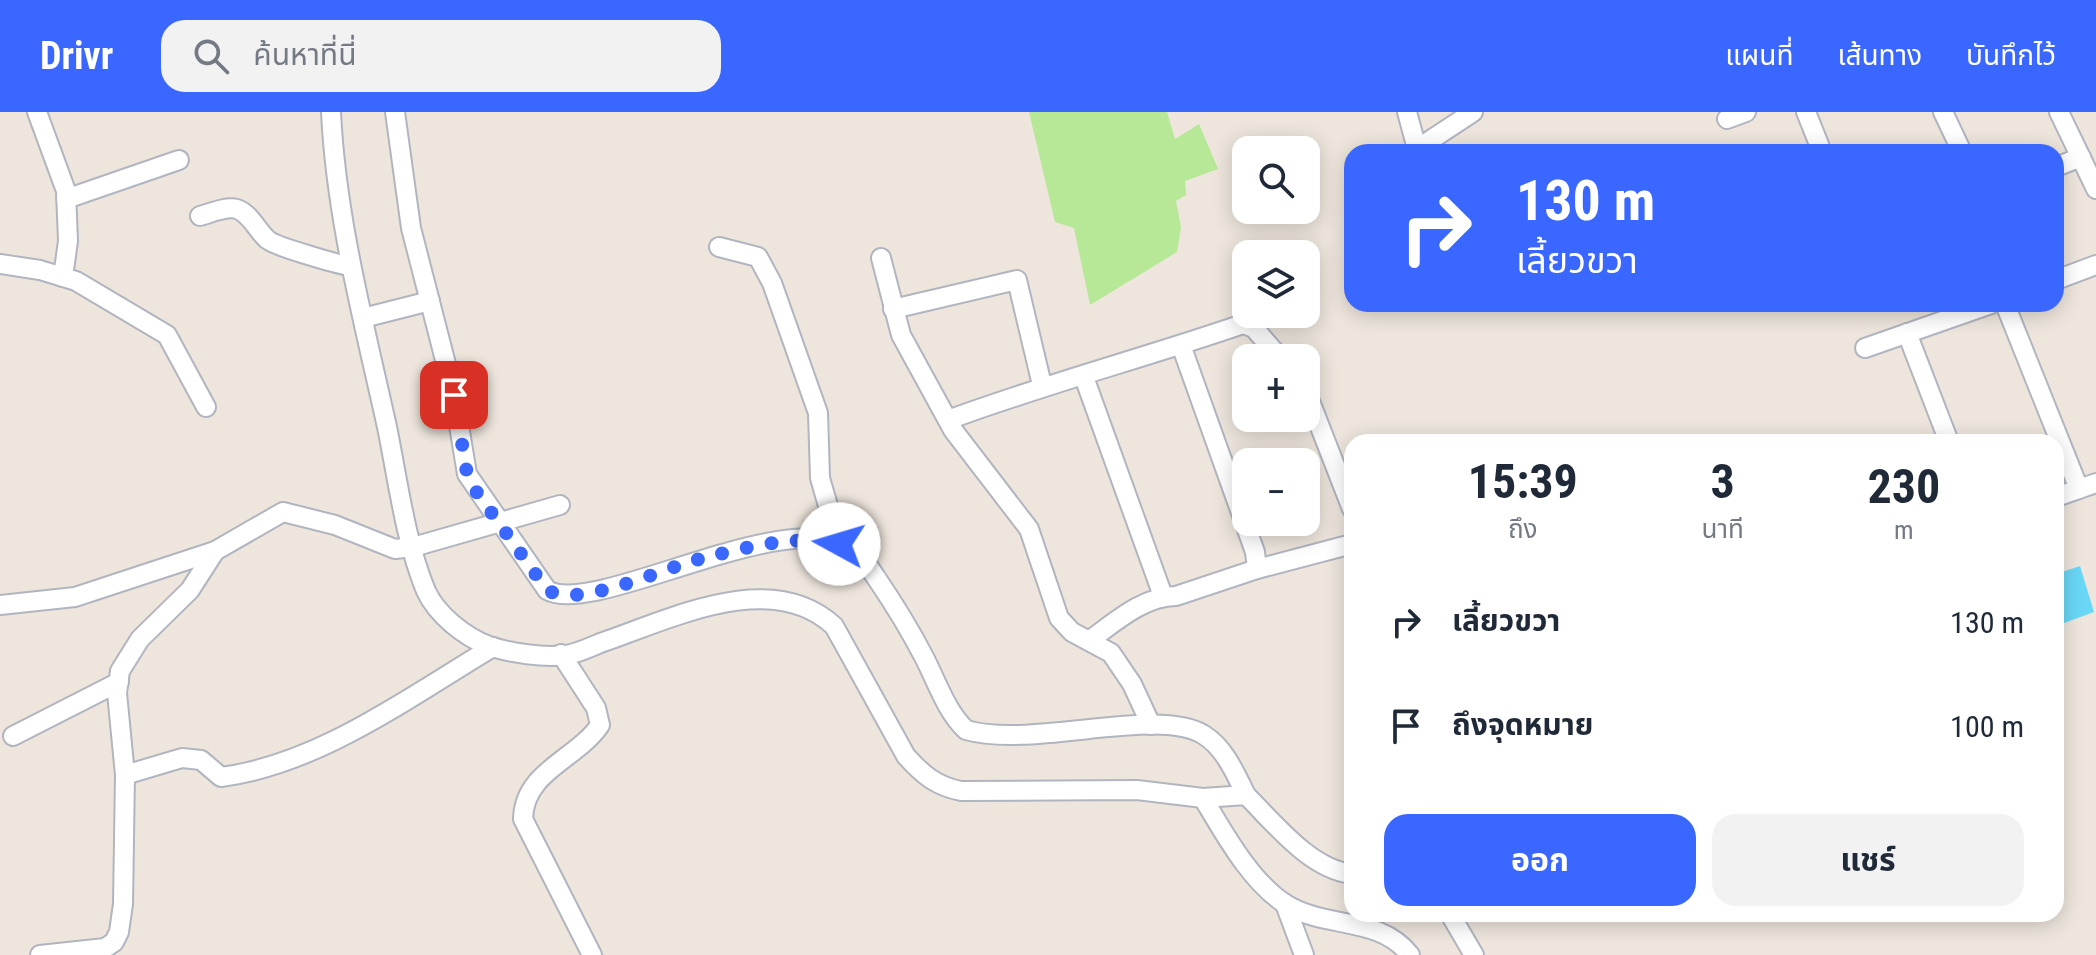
<!DOCTYPE html>
<html lang="th">
<meta charset="utf-8">
<style>
body{margin:0;font-family:"Roboto Condensed","Noto Sans Thai",sans-serif;background:#f2f2f3;color:#1f2937;height:100vh;display:flex;flex-direction:column;font-size:30px;white-space:nowrap}
*{box-sizing:border-box;margin:0}
p{font-size:26px;color:#747a83}
.icon{flex:none;width:44px;height:44px;fill:none;stroke:currentColor;stroke-width:2;stroke-linecap:round;stroke-linejoin:round}
.map{position:relative;flex:1;overflow:hidden}
.drawer{position:absolute;left:1344px;top:322px;width:720px;height:488px;display:flex;flex-direction:column;background:#fff;border-radius:24px;box-shadow:0 4px 20px #0003}
.drawer>*{flex:none}
.banner{position:absolute;left:1344px;top:32px;width:720px;height:168px;border-radius:24px;box-shadow:0 4px 20px #0003;background:#3967ff;color:#fff;overflow:hidden}
.tools{position:absolute;left:1232px;top:24px;display:grid;gap:16px}
.tools a{display:grid;place-items:center;width:88px;height:88px;border-radius:16px;background:#fff;box-shadow:0 4px 20px #0003;font-size:40px}
.pin{position:absolute;display:grid;place-items:center;width:68px;height:68px;color:#fff;margin:-34px;border-radius:16px;box-shadow:0 4px 12px #0006}
.me{position:absolute;width:88px;margin:-44px;rotate:276deg;stroke-linejoin:round;filter:drop-shadow(0 0 6px #0008)}
.turn{display:flex;align-items:center;gap:28px;height:168px;padding:0 40px;font-size:36px}
.turn .icon{width:104px;height:104px;stroke-width:2.5}
.turn b{display:block;font-size:56px;line-height:68px}
.eta{display:flex;justify-content:space-evenly;align-items:center;height:136px;text-align:center}
.eta b{font-size:48px;font-weight:700;line-height:56px}
.button{display:flex;gap:16px;margin-top:auto;padding:16px 40px}
.button a{flex:1;height:92px;border-radius:24px;background:#3967ff;color:#fff;font-size:32px;font-weight:700;line-height:92px;text-align:center}
.button a+a{background:#f2f2f3;color:#1f2937}
ul{padding:0;list-style:none}
li{display:flex;align-items:center;gap:24px;height:104px;padding:0 40px}
li div{flex:1}
li b{display:block;font-size:30px}
li em{font-style:normal}
header{display:flex;align-items:center;gap:48px;box-sizing:border-box;height:112px;padding:0 40px;background:#3967ff;color:#fff}
header strong{font-size:38px}
nav{display:flex;gap:44px;margin-inline-start:auto;font-size:28px}
.search{width:560px;height:72px;background:#f2f2f3;display:flex;align-items:center;gap:20px;box-sizing:border-box;padding:0 28px;border-radius:24px;color:#747a83;font-size:30px}
.map>svg:first-child{display:block}
.green{fill:#b6e897}
.water{fill:#6ad7f6}
.lines{fill:none;stroke-linecap:round;stroke-linejoin:round}
.minor-casing{stroke:#b1b5c0;stroke-width:22}
.minor{stroke:#fff;stroke-width:18}
.route{stroke:#3967ff;stroke-width:14;stroke-dasharray:0 25.2}
</style>
<header>
<strong>Drivr</strong>
<div class="search"><svg class="icon" aria-label="search" viewBox="0 0 24 24"><circle cx="10" cy="10" r="6"/><path d="M15 15l6 6"/></svg>ค้นหาที่นี่</div>
<nav><a>แผนที่</a><a>เส้นทาง</a><a>บันทึกไว้</a></nav>
</header>
<div class="map">
<svg width="2096" height="843" viewBox="0 0 2096 843">
<rect width="100%" height="100%" fill="#eee6dd"/>
<!-- green -->
<path class="green" d="M 1029,0 L 1167,0 L 1175,27 L 1199,12 L 1218,57 L 1185,69 L 1186,83 L 1176,89 L 1181,115 L 1177,140 L 1090,193 L 1074,116 L 1055,110 Z"/>
<!-- water -->
<path class="water" d="M 2080,454 L 2094,500 L 2056,514 L 2056,462 Z"/>
<g class="lines">
<!-- minor casing -->
<g class="minor-casing">
<g id="minor">
<path d="M 37,0 L 66,79 L 68,129 L 63,165"/>
<path d="M 331,0 C 336,106 364,211 387,315 C 398,369 405,428 426,479 C 437,503 465,525 489,534 C 510,541 544,546 566,543 C 580,541 594,533 606,529 C 675,505 772,457 834,514 L 906,644 C 923,663 936,674 961,679 L 1137,678 L 1203,686 L 1246,683 C 1275,712 1310,757 1352,762"/>
<path d="M 395,0 L 411,116 L 454,283 L 467,362 L 547,478 C 594,506 789,390 854,438 C 864,445 870,457 877,467 C 894,492 910,518 924,545 C 937,570 946,599 966,618 C 1032,637 1157,594 1204,623 C 1225,636 1236,663 1246,683"/>
<path d="M 1407,0 L 1417,37 L 1473,0"/>
<path d="M 1806,0 L 1822,40"/>
<path d="M 1943,0 L 1962,40"/>
<path d="M 2059,0 L 2096,77"/>
<path d="M 1727,7 L 1746,0"/>
<path d="M 2056,55 L 2081,45"/>
<path d="M 66,87 L 179,48"/>
<path d="M 200,104 C 211,101 226,94 237,97 C 251,102 257,119 268,128 C 275,134 342,154 351,154"/>
<path d="M 719,135 L 758,145 L 772,171 L 818,301 L 820,366 L 839,432"/>
<path d="M 881,146 L 901,223 L 953,318 L 1029,417 L 1059,506 L 1072,520 L 1111,541 L 1132,572 L 1151,613"/>
<path d="M 0,152 L 40,158 L 76,169 L 167,223 L 206,295"/>
<path d="M 2056,168 L 2096,153"/>
<path d="M 2005,192 L 2079,377 L 2096,371"/>
<path d="M 893,197 L 1017,168 L 1042,273"/>
<path d="M 363,206 L 430,189"/>
<path d="M 1907,221 L 1949,330"/>
<path d="M 1181,233 L 1255,440 L 1257,457"/>
<path d="M 1865,236 L 1991,192"/>
<path d="M 1084,265 L 1163,484"/>
<path d="M 1306,279 L 1352,397"/>
<path d="M 948,308 C 1045,272 1144,246 1243,212 L 1254,216 L 1280,246"/>
<path d="M 2056,385 L 2079,377"/>
<path d="M 0,493 L 75,485 L 215,439"/>
<path d="M 1090,528 C 1115,510 1144,484 1176,484 L 1257,457 L 1352,432"/>
<path d="M 561,542 L 596,596 L 600,613 C 576,648 524,659 523,707 L 592,843"/>
<path d="M 13,624 L 119,570"/>
<path d="M 125,663 L 182,646 L 201,648 L 221,665 C 320,652 409,585 493,535"/>
<path d="M 1203,686 C 1224,721 1251,771 1287,793 C 1327,817 1380,804 1410,843"/>
<path d="M 1285,792 L 1304,843"/>
<path d="M 1450,802 L 1474,843"/>
<path d="M 40,843 L 105,836 L 114,830 L 119,820 L 123,792 L 125,663 L 117,581 L 120,559 L 140,527 L 190,478 L 215,439 L 283,400 L 335,413 L 395,437 L 413,435 L 560,393"/>
</g>
</g>
<!-- minor -->
<use href="#minor" class="minor"/>
</g>
<g class="lines">
<!-- route -->
<path class="route" d="M 454,283 L 467,362 L 473,375 L 547,478 C 580,497 663,456 700,447 C 744,436 794,422 839,432"/>
</g>
</svg>
<div class="tools">
<a><svg class="icon" aria-label="search" viewBox="0 0 24 24"><circle cx="10" cy="10" r="6"/><path d="M15 15l6 6"/></svg></a>
<a><svg class="icon" aria-label="layers" viewBox="0 0 24 24"><path d="M12 4l9 5-9 5-9-5zM3 14l9 5 9-5"/></svg></a>
<a>+</a>
<a>−</a>
</div>
<div class="pin" style="left:454px;top:283px;background:#d93025"><svg class="icon" aria-label="arrive" viewBox="0 0 24 24"><path d="M6 21V4h12l-3 4 3 4H6"/></svg></div>
<svg class="me" style="left:839px;top:432px" viewBox="-20 -20 40 40"><circle r="19" fill="#fff"/><path d="M0-13L10 11 0 6-10 11z" fill="#3967ff"/></svg>
<div class="banner">
<div class="turn"><svg class="icon" aria-label="right" viewBox="0 0 24 24"><path d="M7 20v-9h11M14 6l5 5-5 5"/></svg><div><b>130 m</b>เลี้ยวขวา</div></div>
</div>
<section class="drawer">
<div class="eta">
<div><b>15:39</b><p>ถึง</p></div>
<div><b>3</b><p>นาที</p></div>
<div><b>230</b><p>m</p></div>
</div>
<ul>
<li><svg class="icon" aria-label="right" viewBox="0 0 24 24"><path d="M7 20v-9h11M14 6l5 5-5 5"/></svg><div><b>เลี้ยวขวา</b></div><em>130 m</em></li>
<li><svg class="icon" aria-label="arrive" viewBox="0 0 24 24"><path d="M6 21V4h12l-3 4 3 4H6"/></svg><div><b>ถึงจุดหมาย</b></div><em>100 m</em></li>
</ul>
<div class="button"><a>ออก</a><a>แชร์</a></div>
</section>
</div>
